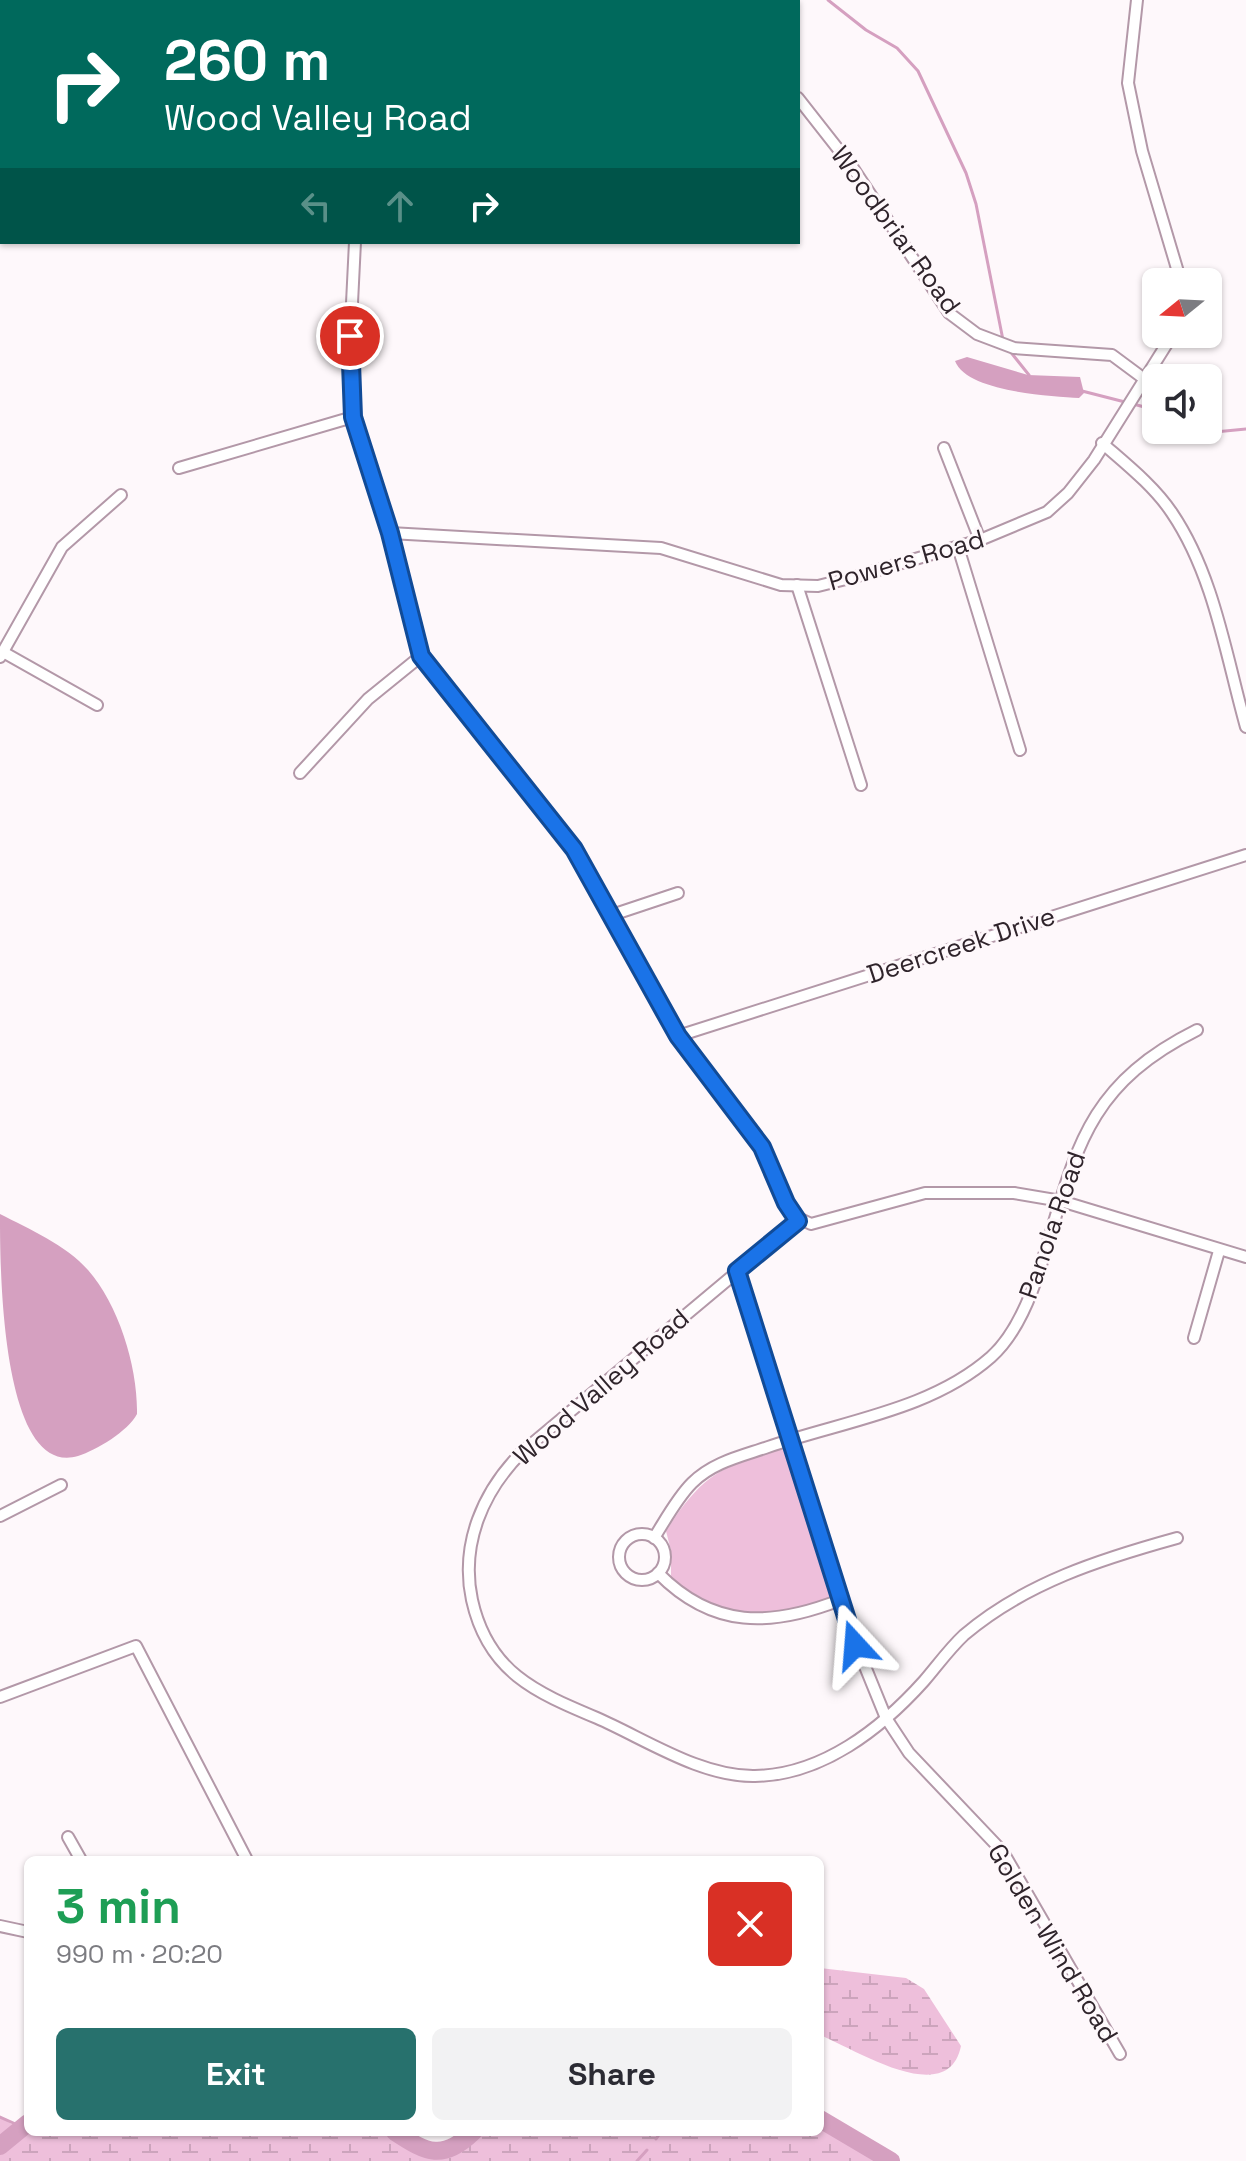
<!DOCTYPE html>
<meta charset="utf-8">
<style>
body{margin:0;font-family:"Space Grotesk",sans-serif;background:#f2f2f3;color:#2b2b33;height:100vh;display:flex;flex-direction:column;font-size:30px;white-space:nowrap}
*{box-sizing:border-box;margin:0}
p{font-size:26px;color:#7c7c81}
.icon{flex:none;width:44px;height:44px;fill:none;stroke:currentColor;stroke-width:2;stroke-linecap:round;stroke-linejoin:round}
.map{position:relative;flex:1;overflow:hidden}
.sheet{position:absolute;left:24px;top:1856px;width:800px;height:280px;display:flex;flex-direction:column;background:#fff;border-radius:12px;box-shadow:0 2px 6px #0004}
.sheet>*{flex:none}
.hud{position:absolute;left:0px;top:0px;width:800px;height:244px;box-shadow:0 2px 6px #0004;background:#00695c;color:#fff;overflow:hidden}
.needle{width:52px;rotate:252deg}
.buttons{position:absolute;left:1142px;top:268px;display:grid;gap:16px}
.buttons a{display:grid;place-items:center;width:80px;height:80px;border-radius:12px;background:#fff;box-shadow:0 2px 6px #0004;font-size:40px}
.pin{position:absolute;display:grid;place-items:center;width:68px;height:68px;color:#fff;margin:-34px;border:4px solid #fff;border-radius:50%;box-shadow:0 2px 8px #0007}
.me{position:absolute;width:88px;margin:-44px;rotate:341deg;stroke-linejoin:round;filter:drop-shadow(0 0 6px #0008)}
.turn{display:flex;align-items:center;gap:28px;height:168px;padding:0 32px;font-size:36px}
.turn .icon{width:104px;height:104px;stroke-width:2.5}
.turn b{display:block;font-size:56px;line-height:68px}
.lanes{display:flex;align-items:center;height:76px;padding:0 32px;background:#0003;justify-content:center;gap:40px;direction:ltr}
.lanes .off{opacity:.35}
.round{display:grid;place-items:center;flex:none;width:84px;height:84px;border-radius:12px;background:#f2f2f3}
.overview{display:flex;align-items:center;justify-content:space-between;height:136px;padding:0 32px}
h1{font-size:48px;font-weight:800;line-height:60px;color:#1e9e55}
.action{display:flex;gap:16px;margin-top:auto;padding:16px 32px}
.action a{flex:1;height:92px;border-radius:12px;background:#27716d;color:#fff;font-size:32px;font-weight:800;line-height:92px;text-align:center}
.action a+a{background:#f2f2f3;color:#2b2b33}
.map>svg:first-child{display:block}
.green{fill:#eebfdb}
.wetland{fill:url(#wetland-marsh)}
.water{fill:#d5a0c0}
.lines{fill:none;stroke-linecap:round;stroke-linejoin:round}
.stream{stroke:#d5a0c0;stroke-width:3}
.river{stroke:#d5a0c0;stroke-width:18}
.minor-casing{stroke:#b398a8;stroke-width:14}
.minor{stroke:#fff;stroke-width:10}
.route-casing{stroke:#114b97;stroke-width:20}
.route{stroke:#1a73e8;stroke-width:14}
.labels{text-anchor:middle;stroke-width:6;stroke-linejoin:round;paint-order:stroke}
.street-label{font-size:26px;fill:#2f242b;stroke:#fef8fb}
</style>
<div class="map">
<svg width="1246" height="2161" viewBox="0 0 1246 2161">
<defs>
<pattern id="wetland-marsh" width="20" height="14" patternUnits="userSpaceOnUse" patternTransform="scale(2)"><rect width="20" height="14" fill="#eebfdb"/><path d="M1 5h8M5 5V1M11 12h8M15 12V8" fill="none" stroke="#cca4bc"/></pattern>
</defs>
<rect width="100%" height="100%" fill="#fef8fb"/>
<!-- green -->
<path class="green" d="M 778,1449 L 786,1451 L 820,1566 C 828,1575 836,1585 831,1597 C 771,1624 722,1618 671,1578 L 671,1551 L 666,1531 C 700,1478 718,1467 778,1449 Z"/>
<!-- wetland -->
<g class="wetland">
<path d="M 820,1968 L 906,1978 L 924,1989 L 961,2046 C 948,2110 855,2049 820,2035 Z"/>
<path d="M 0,2117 L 15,2126 L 28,2123 L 28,2132 L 395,2132 C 427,2153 443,2161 473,2132 L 820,2132 L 820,2119 L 891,2161 L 0,2161 Z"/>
</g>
<!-- water -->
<g class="water">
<path d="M 967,357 L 1028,375 L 1080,377 L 1084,393 L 1079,398 C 1050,396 967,392 955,361 Z"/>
<path d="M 0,1214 C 29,1229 66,1245 88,1270 C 119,1305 138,1368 137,1414 C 128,1431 97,1450 78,1456 C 0,1479 0,1263 0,1214 Z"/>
</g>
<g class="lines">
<!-- stream -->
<g class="stream">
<path d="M 828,0 L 866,30 L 897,48 L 918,71 L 966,173 L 976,204 L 1003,340"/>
<path d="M 1009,350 L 1029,375"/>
<path d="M 1082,391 L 1125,402"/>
<path d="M 1133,404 L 1156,410"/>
<path d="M 1208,429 L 1215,432 L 1246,429"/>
<path d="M 0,2117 L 20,2126"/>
<path d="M 656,2139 L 661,2132"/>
<path d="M 637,2161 L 647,2150"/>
</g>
<!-- river -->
<g class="river">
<path d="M 820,2119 L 891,2161"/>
<path d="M 395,2132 C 427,2153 443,2161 473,2132"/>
<path d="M 0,2146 L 28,2123"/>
</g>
<!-- minor casing -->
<g class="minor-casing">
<g id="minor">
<path d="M 155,0 L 156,2"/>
<path d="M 659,0 L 663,2"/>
<path d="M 1137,0 L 1128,83 L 1142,151 L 1181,282"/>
<path d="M 380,2 L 381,0"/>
<path d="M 798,98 L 853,168 L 949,313 L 977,334 L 1014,348 L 1112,355 L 1143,378"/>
<path d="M 0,192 L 2,192"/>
<path d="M 355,242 L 349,364 L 353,417 L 390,533 L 421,656 L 574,849 L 678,1036 L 762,1147 L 792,1215 L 811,1224 L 925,1193 L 1014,1193 L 1061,1201 L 1246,1257"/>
<path d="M 1102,443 C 1126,464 1154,486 1172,513 C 1214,575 1226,656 1246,727"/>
<path d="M 944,448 L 980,540"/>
<path d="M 179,468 L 353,417"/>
<path d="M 390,533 L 661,548 L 781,585 L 818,586 L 854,577 L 980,540 L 1047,512 L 1068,493 L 1094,460 L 1173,334"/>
<path d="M 958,547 L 1020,750"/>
<path d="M 797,585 L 861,785"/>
<path d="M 3,652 L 97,705"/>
<path d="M 0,657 L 62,547 L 121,495"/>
<path d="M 300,773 L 368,699 L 421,656"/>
<path d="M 612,915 L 678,893"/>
<path d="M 678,1036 L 1246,855"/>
<path d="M 798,1221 L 522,1452 C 483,1491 460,1544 472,1600 C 488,1672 535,1692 597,1718 C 645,1739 701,1777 755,1776 C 822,1775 881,1729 924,1681 C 937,1666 949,1649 964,1635 C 1025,1583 1101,1559 1177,1538"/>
<path d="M 737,1271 L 849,1627 L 886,1718 L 909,1753 L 1003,1852 L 1120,2054"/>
<path d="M 1194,1338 L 1219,1251"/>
<path d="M 0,1516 L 61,1485"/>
<circle cx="642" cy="1557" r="23"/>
<path d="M 654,1538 C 666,1519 677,1498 692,1483 C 713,1462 742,1456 768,1447 C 843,1421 931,1410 991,1357 C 1017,1334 1032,1294 1042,1262 C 1076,1151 1085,1086 1197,1030"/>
<path d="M 658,1573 C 713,1629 771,1627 840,1600"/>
<path d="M 0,1697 L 136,1646 L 247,1860"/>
<path d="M 68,1837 L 81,1860"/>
<path d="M 0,1926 L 28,1932"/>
</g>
</g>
<!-- minor -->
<use href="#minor" class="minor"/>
</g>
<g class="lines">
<!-- route casing -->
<g class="route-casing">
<path id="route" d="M 350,336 L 353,417 L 390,533 L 421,656 L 574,849 L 678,1036 L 762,1147 L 786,1203 L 798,1221 L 737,1271 L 855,1645"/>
</g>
<!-- route -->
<use href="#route" class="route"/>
</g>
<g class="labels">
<!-- street labels -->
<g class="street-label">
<text transform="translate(896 230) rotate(54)" y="9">Woodbriar Road</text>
<text transform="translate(906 560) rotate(-16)" y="9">Powers Road</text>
<text transform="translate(961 945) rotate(-18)" y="9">Deercreek Drive</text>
<text transform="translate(1052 1225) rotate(-71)" y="9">Panola Road</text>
<text transform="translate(601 1387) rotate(-41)" y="9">Wood Valley Road</text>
<text transform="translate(1053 1943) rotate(59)" y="9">Golden Wind Road</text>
</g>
</g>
</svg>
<div class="buttons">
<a><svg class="needle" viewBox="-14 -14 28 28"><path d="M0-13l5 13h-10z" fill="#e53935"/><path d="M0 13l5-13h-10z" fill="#7c7c81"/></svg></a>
<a><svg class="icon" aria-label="sound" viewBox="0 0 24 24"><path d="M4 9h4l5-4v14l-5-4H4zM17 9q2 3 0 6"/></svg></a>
</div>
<div class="pin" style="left:350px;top:336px;background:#d93025"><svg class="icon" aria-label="arrive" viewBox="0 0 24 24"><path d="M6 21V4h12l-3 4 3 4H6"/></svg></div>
<svg class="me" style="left:855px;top:1645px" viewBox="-20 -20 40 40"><path d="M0-17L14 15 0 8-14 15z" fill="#1a73e8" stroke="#fff" stroke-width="4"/></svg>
<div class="hud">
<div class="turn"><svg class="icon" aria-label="right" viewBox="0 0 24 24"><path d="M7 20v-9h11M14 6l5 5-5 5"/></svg><div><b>260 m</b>Wood Valley Road</div></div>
<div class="lanes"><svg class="icon off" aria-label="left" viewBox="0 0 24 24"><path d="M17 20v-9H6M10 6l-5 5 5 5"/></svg><svg class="icon off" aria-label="ahead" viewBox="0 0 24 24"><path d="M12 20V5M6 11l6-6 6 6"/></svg><svg class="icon" aria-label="right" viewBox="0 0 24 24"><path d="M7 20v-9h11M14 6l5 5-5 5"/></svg></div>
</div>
<section class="sheet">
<div class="overview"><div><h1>3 min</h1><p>990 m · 20:20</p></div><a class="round" style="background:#d93025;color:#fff"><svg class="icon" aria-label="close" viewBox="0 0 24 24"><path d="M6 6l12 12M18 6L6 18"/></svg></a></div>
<div class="action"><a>Exit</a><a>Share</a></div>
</section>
</div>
